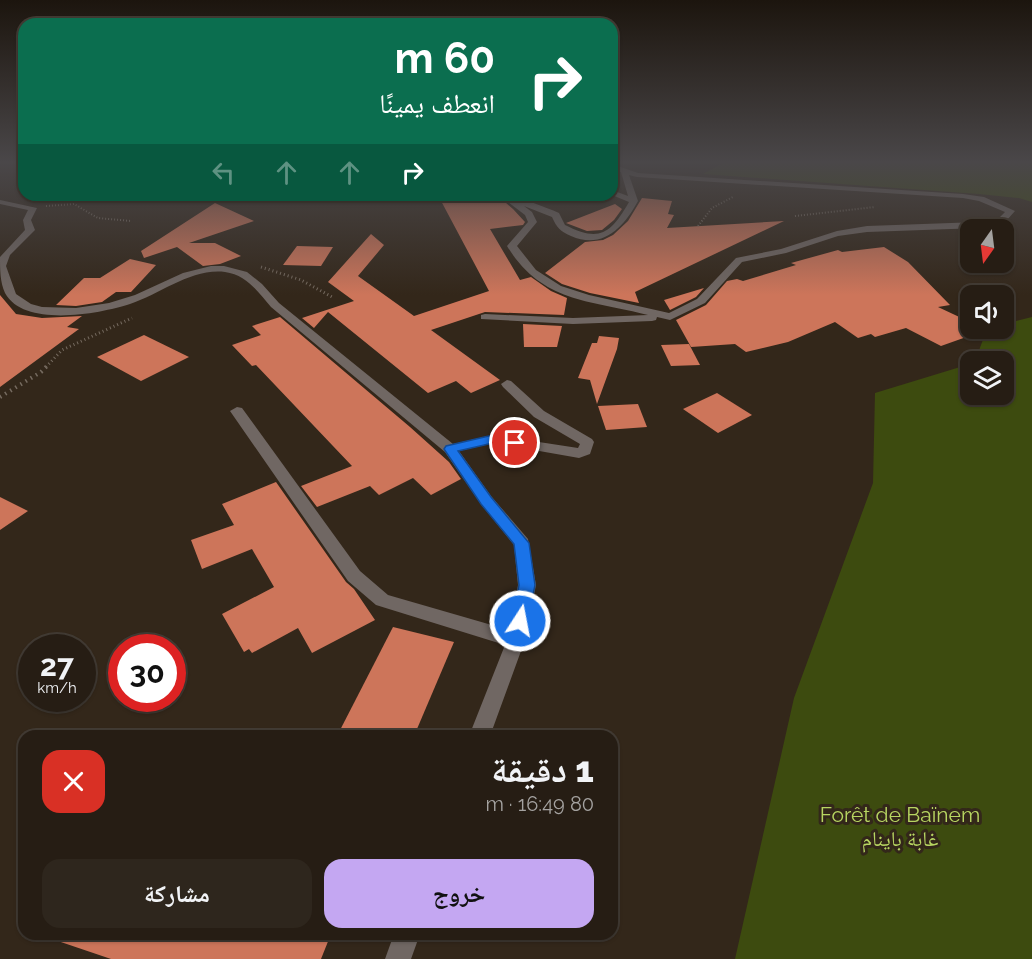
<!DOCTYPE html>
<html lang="ar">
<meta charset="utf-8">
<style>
body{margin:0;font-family:Raleway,"Noto Naskh Arabic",sans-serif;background:#2e261d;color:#f1f3f6;direction:rtl;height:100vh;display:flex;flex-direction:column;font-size:22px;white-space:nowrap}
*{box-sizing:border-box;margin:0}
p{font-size:20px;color:#a4a2a0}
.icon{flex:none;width:33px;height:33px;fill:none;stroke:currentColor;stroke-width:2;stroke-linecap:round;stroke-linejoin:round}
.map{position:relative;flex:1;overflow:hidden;direction:ltr}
.sheet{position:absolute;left:18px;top:730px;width:600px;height:210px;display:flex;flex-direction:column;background:#261d14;border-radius:18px;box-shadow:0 2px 4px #0004,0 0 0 2px #423b34;direction:rtl}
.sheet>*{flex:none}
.guide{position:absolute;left:18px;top:18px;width:600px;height:183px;border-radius:18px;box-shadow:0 2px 4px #0004,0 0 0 2px #423b34;direction:rtl;background:#0b6e4f;color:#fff;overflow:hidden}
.needle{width:39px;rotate:194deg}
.tools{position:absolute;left:960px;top:219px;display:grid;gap:12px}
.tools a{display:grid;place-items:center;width:54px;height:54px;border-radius:12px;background:#261d14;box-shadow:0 2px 4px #0004,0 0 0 2px #423b34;font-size:30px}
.speed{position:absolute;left:18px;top:634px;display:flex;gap:12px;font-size:30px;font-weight:700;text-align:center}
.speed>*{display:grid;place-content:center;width:78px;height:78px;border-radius:50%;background:#261d14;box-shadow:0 2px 4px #0004,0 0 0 2px #423b34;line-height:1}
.speed small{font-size:15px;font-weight:400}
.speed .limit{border:9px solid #d22;background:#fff;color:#111}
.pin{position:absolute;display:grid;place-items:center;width:51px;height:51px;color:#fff;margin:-26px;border:3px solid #fff;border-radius:50%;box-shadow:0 2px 6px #0007}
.me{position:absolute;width:66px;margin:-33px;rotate:11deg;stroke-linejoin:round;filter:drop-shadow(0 0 4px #0008)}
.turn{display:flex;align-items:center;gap:21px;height:126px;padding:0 24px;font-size:27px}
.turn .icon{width:78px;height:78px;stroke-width:2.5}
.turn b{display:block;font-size:42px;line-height:51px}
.lanes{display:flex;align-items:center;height:57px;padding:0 24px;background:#0003;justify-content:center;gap:30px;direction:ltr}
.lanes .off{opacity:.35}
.round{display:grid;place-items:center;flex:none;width:63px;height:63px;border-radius:18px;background:#2e261d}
.head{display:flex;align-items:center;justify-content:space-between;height:102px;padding:0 24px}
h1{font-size:36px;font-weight:800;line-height:45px}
.cta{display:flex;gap:12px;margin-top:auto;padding:12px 24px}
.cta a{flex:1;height:69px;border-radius:18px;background:#c4a7f2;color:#111;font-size:24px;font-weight:800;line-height:69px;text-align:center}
.cta a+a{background:#2e261d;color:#f1f3f6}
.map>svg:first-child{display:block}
.green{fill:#3d4b0f}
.building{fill:#cd755a}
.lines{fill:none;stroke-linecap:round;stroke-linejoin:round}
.path-far2{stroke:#766b60;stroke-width:2;stroke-dasharray:1 2;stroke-linecap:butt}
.path-far1{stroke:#766b60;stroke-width:3;stroke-dasharray:1 3;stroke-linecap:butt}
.path{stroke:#766b60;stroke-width:4;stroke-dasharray:1.5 4.5;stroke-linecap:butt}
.street{fill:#706763;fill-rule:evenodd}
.route{fill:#1a73e8;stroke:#114b97;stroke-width:1.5}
.labels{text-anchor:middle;stroke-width:6;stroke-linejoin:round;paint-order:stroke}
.near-park-label{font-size:21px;fill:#b7d561;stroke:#33271a}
</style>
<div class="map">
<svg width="1032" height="959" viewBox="0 0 1032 959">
<rect width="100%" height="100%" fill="#33271a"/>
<!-- green -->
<g class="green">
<path d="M 727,161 L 1032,161 L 1032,202 L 1019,198 L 979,194 L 703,174 Z"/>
<path d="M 1032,317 L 1032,959 L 735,959 L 794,698 L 873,483 L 875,393 L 970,364 L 970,394 L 1004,394 L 1004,362 L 975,361 L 987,329 L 1004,328 L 1004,324 Z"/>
</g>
<!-- building -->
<g class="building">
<path d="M 464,195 L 497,195 L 513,209 L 525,222 L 523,225 L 490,229 L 520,280 L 531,277 L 551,291 L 567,298 L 564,315 L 485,312 L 431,330 L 500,380 L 471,393 L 456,381 L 428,393 L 328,312 L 314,328 L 302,318 L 354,301 L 328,282 L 371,234 L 384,245 L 358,276 L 414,316 L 489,291 L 440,199 Z"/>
<path d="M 642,198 L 672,201 L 668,214 L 674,215 L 667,228 L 784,221 L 635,292 L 639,303 L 590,293 L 562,284 L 545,273 L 585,242 L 603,240 L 613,235 L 628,221 Z"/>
<path d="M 215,203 L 254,221 L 189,243 L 215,243 L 241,256 L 220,264 L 203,266 L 177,247 L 144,258 L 141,251 Z"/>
<path d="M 615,204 L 622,209 L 614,220 L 602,230 L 587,231 L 566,223 Z"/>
<path d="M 297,246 L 333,247 L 321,266 L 283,265 Z"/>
<path d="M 884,247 L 908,262 L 950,305 L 938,307 L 970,322 L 970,328 L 986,330 L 941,346 L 906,328 L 875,337 L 871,334 L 858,338 L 835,322 L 788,342 L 746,352 L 735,344 L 691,347 L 676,320 L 706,305 L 727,281 L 737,279 L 743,281 L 796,265 L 791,263 L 838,250 L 842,252 Z"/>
<path d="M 130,259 L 156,265 L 131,292 L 116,292 L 102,302 L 76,306 L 56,305 L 84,278 L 100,278 Z"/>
<path d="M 704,288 L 696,297 L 670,310 L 664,300 Z"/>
<path d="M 0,295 L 16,314 L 42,318 L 82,316 L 67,327 L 79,329 L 0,387 Z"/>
<path d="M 280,317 L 410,427 L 449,462 L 461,479 L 431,495 L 413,478 L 379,495 L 370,486 L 317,507 L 301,486 L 352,466 L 256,365 L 252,366 L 232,345 L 261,335 L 252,326 Z"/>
<path d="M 523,324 L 562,326 L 557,347 L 524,347 Z"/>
<path d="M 144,335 L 189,357 L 141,381 L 97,357 Z"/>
<path d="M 599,336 L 619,338 L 617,349 L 597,404 L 590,380 L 578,378 L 592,343 L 597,343 Z"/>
<path d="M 689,344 L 700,365 L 671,366 L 661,345 Z"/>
<path d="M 717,393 L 752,415 L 718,433 L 683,409 Z"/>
<path d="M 638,404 L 647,427 L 606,430 L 598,406 Z"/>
<path d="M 276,482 L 346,582 L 354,589 L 375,620 L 312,653 L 298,628 L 252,653 L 249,649 L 244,652 L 222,614 L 274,587 L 252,549 L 202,569 L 191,540 L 234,525 L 222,504 Z"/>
<path d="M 0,497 L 28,511 L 0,530 Z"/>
<path d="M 393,627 L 454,642 L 414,736 L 337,736 Z"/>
<path d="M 50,934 L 331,934 L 321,959 L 111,959 L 49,938 Z"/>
</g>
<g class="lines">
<!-- path-far2 -->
<g class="path-far2">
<path d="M 46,206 L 74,204 L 98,218 L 131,221"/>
<path d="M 795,216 L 875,207"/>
<path d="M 698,226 L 712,208 L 733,197"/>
</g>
<!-- path-far1 -->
<g class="path-far1">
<path d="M 261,267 L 301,280 L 334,298"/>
<path d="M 46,367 L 62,350 L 132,318"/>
</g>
<!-- path -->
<path class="path" d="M 0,397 L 41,372 L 47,366"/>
<!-- street -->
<g class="street">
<path d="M 612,164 L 638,173 L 963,194 L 984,197 L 1015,211 L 1006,221 L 979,228 L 867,232 L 838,236 L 786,253 L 742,262 L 705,303 L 670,320 L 657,317 L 656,320 L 652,321 L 573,324 L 481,319 L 481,315 L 485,314 L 573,318 L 648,315 C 590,300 542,303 507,246 L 528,222 L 525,215 L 499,195 C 516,195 542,206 559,213 L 565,225 C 599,242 610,235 629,202 L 612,195 L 612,190 L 628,196 L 621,172 L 612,169 ZM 629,175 L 637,177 L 963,198 L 979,201 L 1005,212 L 1000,217 L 979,222 L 867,226 L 837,231 L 781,249 L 736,258 L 697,299 L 669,313 L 589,295 L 561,286 L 536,270 L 517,246 L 537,222 L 532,212 L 524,206 L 552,217 C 557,228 560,231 571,236 C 603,250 624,227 638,201 Z"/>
<path d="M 181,195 L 191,195 L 187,197 Z"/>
<path d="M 0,200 L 37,208 L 31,220 L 35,230 L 10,255 L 6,266 L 16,294 L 31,304 L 42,307 L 76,308 L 109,303 L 135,295 L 183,273 L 211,266 L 224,266 L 247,272 L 262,284 L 279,303 L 453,444 L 493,435 L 578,448 L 580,444 L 534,417 L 503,387 L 501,384 L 507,380 L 511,381 L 544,411 L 592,439 L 594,442 L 590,454 L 579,458 L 493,443 L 459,451 L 491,496 L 528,539 L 536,585 L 525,640 L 490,736 L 469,736 L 505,645 L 376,605 L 348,581 L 230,411 L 237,407 L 242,408 L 360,571 L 388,595 L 509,630 L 518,585 L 514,545 L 481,504 L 445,452 L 271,307 C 258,292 247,275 225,272 C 191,268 161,294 130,304 C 99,314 24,328 5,293 C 0,282 0,269 0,257 L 25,230 L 23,220 L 28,210 L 0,204 Z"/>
<path d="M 394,934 L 420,934 L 411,959 L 385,959 Z"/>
</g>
</g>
<!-- sky -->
<linearGradient id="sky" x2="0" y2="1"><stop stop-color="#1c150e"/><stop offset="0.55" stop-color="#4a4749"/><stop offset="1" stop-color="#4a4749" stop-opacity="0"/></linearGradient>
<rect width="1032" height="295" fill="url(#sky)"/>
<!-- route -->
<path class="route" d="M 493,435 L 519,440 L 521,443 L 515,447 L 493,443 L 458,451 L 491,497 L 529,543 L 535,585 L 528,621 L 526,626 L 520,628 L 514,626 L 512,621 L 519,585 L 514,544 L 481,504 L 444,449 L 446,446 Z"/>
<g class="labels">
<!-- near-park labels -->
<g class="near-park-label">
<text x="900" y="822">Forêt de Baïnem<tspan x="900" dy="24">غابة باينام</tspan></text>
</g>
</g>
</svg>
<div class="tools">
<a><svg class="needle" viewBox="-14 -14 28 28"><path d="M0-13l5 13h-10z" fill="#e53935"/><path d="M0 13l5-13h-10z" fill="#a4a2a0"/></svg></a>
<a><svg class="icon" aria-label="sound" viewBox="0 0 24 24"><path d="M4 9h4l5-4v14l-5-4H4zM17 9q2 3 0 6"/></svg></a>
<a><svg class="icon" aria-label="layers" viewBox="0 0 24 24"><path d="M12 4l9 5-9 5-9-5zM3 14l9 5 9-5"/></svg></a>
</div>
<div class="speed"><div>27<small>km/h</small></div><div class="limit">30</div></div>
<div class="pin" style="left:515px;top:443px;background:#d93025"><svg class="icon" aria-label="arrive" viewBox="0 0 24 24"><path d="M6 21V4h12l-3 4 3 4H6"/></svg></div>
<svg class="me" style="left:520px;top:621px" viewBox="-20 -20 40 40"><circle r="17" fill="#1a73e8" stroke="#fff" stroke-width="3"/><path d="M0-11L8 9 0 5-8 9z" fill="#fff"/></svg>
<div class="guide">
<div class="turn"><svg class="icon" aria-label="right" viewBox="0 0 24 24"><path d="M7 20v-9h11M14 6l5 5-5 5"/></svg><div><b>60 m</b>انعطف يمينًا</div></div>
<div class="lanes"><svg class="icon off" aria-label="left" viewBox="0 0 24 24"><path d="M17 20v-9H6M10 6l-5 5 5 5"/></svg><svg class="icon off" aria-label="ahead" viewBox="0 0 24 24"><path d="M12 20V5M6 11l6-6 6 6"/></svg><svg class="icon off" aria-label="ahead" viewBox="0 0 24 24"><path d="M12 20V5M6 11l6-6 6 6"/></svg><svg class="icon" aria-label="right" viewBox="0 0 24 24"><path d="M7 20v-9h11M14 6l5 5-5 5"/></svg></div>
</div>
<section class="sheet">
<div class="head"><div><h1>1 دقيقة</h1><p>80 m · 16:49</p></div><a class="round" style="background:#d93025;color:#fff"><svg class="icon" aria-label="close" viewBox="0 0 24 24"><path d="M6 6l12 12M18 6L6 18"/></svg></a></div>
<div class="cta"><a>خروج</a><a>مشاركة</a></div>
</section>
</div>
